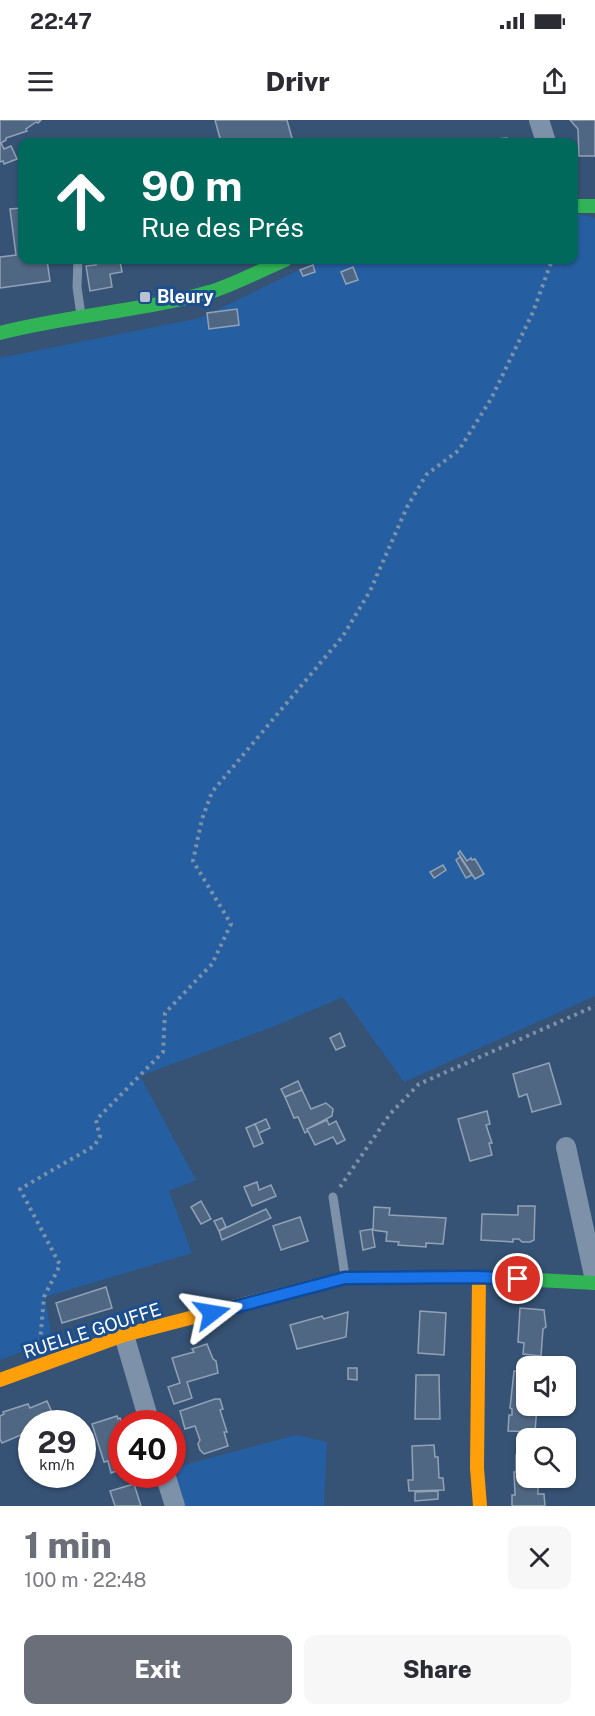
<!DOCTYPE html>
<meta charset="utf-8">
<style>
body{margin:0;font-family:"Public Sans",sans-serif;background:#f7f7f7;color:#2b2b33;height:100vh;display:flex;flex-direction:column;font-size:22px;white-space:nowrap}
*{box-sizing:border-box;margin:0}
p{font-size:20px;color:#7c7c81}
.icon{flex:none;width:33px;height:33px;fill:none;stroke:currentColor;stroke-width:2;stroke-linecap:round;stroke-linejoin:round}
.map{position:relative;height:1386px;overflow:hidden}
.drawer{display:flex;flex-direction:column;background:#fff;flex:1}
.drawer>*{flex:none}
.top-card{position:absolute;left:18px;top:18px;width:560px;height:126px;border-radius:12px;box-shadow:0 2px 4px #0004;background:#00695c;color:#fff;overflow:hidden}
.controls{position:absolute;left:516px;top:1236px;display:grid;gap:12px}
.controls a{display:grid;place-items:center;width:60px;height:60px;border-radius:12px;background:#fff;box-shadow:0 2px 4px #0004;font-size:30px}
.speed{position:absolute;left:18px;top:1290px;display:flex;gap:12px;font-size:30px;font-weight:700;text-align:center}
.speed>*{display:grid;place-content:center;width:78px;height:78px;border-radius:50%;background:#fff;box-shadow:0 2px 4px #0004;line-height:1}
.speed small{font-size:15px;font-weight:400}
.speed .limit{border:9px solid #d22;background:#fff;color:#111}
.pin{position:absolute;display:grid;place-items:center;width:51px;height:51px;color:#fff;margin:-26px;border:3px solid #fff;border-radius:50%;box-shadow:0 2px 6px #0007}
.me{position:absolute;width:66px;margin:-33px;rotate:76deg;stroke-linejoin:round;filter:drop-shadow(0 0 4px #0008)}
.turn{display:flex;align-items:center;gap:21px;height:126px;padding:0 24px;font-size:27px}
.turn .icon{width:78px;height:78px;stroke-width:2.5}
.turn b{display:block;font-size:42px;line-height:51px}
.round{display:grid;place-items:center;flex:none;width:63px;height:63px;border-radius:12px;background:#f7f7f7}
.headline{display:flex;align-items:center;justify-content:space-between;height:102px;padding:0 24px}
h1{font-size:36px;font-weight:800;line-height:45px;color:#6b6f79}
.cta{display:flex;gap:12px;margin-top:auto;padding:12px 24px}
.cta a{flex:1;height:69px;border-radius:12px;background:#6b6f79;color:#fff;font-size:24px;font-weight:800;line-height:69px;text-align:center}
.cta a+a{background:#f7f7f7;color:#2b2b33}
.status{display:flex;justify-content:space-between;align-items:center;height:42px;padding:0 30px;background:#fff;direction:ltr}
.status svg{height:16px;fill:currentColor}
header{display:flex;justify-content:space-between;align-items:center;height:78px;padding:0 24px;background:#fff;font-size:27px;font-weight:800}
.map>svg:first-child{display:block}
.green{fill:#265fa1}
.building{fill:#506783;stroke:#92a2b6;stroke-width:1.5}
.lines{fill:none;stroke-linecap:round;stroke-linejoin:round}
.path{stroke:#7d92a8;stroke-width:4;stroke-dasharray:3 4.5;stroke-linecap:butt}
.lane{stroke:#7d92a8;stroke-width:9}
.street{stroke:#7d92a8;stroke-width:20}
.fast{stroke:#30b455;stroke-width:14}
.slow{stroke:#ff9f0a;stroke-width:14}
.route-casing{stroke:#114b97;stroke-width:15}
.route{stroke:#1a73e8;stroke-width:10}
.poi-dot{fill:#b9c2ce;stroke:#1b4f8f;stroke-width:2}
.labels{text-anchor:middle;stroke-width:6;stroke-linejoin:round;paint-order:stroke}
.poi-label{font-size:18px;font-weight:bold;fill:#fff;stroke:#1b4f8f;text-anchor:start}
.street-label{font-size:18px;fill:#fff;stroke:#1b4f8f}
</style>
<div class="status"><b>22:47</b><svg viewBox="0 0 49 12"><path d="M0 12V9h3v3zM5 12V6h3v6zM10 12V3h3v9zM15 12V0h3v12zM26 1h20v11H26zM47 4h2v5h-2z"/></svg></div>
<header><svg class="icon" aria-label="menu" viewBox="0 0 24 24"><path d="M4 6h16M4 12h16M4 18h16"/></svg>Drivr<svg class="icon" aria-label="share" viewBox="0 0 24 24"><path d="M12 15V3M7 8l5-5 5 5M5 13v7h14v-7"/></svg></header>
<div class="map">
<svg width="595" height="1386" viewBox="0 0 595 1386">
<rect width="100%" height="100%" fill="#365274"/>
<!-- green -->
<g class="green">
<path d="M 573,93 L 595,98 L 595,876 L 404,962 L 343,877 L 275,906 L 140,956 L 196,1060 L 169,1071 L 192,1133 L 45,1177 L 52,1220 L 0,1240 L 0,238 L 200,198 L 320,140 L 573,140 Z"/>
<path d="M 296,1315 L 327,1322 L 324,1386 L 175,1386 L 173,1348 Z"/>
</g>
<!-- building -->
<g class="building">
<path d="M 0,0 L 41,0 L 38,3 L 36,2 L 26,9 L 27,11 L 6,18 L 6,20 L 1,23 L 4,29 L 11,26 L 17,39 L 4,44 L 3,41 L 0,42 Z"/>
<path d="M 215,0 L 287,0 L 293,22 L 221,22 Z"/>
<path d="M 570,0 L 595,0 L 595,36 L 579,36 L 578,9 Z"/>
<path d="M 507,18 L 507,22 L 484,22 L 484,20 Z"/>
<path d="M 22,88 L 22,140 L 47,140 L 50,161 L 0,168 L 0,137 L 16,135 L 10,89 Z"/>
<path d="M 96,140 L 107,140 L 108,143 L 120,141 L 122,152 L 110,154 L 112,167 L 90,171 L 86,146 L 96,145 Z"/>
<path d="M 313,145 L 315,152 L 303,156 L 300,150 Z"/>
<path d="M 353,147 L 358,160 L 346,164 L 341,152 Z"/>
<path d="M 237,189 L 239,205 L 209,209 L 207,193 Z"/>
<path d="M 460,731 L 467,741 L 471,738 L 472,740 L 475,739 L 484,754 L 475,759 L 458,733 Z"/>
<path d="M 460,737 L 472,755 L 466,758 L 456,740 Z"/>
<path d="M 443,745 L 446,750 L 434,758 L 430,752 Z"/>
<path d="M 340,913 L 345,926 L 336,930 L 330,918 Z"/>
<path d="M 549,943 L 561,984 L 532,992 L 527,974 L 519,977 L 513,954 Z"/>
<path d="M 298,961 L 302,970 L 285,977 L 281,969 Z"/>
<path d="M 302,970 L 311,989 L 326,983 L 333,989 L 332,996 L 307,1009 L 308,1011 L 305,1013 L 298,997 L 294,998 L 285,977 Z"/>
<path d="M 487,991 L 490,1004 L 486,1005 L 492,1023 L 489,1023 L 492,1035 L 470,1041 L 458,999 Z"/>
<path d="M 266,999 L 270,1008 L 259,1013 L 255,1004 Z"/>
<path d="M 327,1000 L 329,1005 L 336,1001 L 345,1020 L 337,1024 L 333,1017 L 315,1025 L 307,1009 Z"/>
<path d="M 255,1004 L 263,1023 L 254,1027 L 246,1008 Z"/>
<path d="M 257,1062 L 259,1070 L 271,1065 L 276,1076 L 252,1086 L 244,1067 Z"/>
<path d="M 201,1081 L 211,1099 L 201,1104 L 191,1087 Z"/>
<path d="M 518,1086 L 535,1086 L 534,1120 L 530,1122 L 522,1122 L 519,1119 L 513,1119 L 513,1122 L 481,1120 L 482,1094 L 518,1095 Z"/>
<path d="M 374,1087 L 390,1088 L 389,1095 L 446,1098 L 443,1124 L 426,1123 L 426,1127 L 398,1125 L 399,1122 L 386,1121 L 387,1112 L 373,1110 Z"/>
<path d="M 266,1089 L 271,1098 L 222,1120 L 219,1111 Z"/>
<path d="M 300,1097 L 308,1121 L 281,1130 L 273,1106 Z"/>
<path d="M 222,1098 L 226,1107 L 219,1111 L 214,1101 Z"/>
<path d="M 372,1109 L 375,1127 L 363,1130 L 360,1111 Z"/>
<path d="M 106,1167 L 112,1188 L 62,1203 L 56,1183 Z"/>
<path d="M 520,1188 L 544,1190 L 546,1207 L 543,1209 L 541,1236 L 523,1234 L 524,1223 L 518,1222 Z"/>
<path d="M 420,1191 L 446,1193 L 444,1235 L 418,1233 Z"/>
<path d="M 348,1192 L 346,1217 L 297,1229 L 290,1205 L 322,1196 L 324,1199 Z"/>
<path d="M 207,1224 L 213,1239 L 216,1241 L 218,1253 L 187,1262 L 192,1278 L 174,1284 L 168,1267 L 180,1263 L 172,1238 L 194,1232 L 192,1229 Z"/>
<path d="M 348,1248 L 357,1248 L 357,1260 L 348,1259 Z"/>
<path d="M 514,1251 L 526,1252 L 526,1286 L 537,1286 L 535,1312 L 508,1311 L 509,1295 L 512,1295 L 512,1289 L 510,1288 Z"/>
<path d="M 416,1255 L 439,1255 L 440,1299 L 415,1299 Z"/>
<path d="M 215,1279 L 220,1279 L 223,1289 L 220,1290 L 227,1312 L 224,1312 L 228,1326 L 204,1334 L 200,1330 L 198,1324 L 200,1320 L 195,1306 L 185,1309 L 180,1291 Z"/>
<path d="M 47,1281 L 56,1301 L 48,1304 L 32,1304 L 32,1314 L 27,1316 L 23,1314 L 2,1323 L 0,1319 L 0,1296 L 4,1294 L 3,1292 L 28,1284 L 30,1288 Z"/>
<path d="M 117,1296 L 118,1299 L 120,1298 L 122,1304 L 122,1349 L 111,1353 L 108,1341 L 104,1342 L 92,1304 Z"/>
<path d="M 434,1325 L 435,1337 L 438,1337 L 439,1358 L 443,1358 L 444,1370 L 409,1371 L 408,1360 L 413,1360 L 412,1326 Z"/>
<path d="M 526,1334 L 526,1358 L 538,1358 L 538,1374 L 544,1374 L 545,1386 L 512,1386 L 512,1375 L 515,1375 L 514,1352 L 516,1352 L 516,1335 Z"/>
<path d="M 134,1364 L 141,1386 L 115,1386 L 110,1371 Z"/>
<path d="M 438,1371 L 438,1379 L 415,1381 L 415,1372 Z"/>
</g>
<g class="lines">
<!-- path -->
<g class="path">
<path d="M 340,1067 L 390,994 L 419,964 L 595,886"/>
<path d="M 40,1222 L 44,1177 L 60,1145 L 20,1069 L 94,1026 L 100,1017 L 96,1000 L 163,932 L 165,893 L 212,844 L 231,804 L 193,741 L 202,699 L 212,672 L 343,516 L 370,471 L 407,387 L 426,355 L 459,330 L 491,279 L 533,192 L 552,140"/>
</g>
<!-- lane -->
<g class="lane">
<path d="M 78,140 L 77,167 L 81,195"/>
<path d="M 333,1077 L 345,1156"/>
</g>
<!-- street -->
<g class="street">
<path d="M 539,0 L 546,22"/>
<path d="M 566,1027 L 595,1160"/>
<path d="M 124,1215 L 150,1304"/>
<path d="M 165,1354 L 175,1386"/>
</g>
<!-- fast -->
<g class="fast">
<path d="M 573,86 L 595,86"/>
<path d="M 0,213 C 70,195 144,191 213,171 C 238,163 261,150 285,140"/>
<path d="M 353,1158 L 479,1157 L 595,1163"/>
</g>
<!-- slow -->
<g class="slow">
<path d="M 479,1157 L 477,1348 L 480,1386"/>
<path d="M 0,1260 L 124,1215 L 345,1158 L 353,1158"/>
</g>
</g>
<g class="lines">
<!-- route casing -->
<g class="route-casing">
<path id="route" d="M 212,1193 L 345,1158 L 478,1157 L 518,1159"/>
</g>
<!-- route -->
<use href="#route" class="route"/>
</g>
<!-- markers -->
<rect class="poi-dot" x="139" y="171" width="12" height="12" rx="3"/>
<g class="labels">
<!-- poi labels -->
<g class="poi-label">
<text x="157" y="183">Bleury</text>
</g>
<!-- street labels -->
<g class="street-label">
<text transform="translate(92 1211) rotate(-18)" y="6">RUELLE GOUFFE</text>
</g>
</g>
</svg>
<div class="controls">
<a><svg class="icon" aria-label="sound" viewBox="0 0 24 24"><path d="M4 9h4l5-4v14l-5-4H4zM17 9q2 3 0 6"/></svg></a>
<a><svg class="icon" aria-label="search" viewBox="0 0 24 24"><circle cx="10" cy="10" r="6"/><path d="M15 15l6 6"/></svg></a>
</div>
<div class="speed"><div>29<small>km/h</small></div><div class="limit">40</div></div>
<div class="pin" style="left:518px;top:1159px;background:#d93025"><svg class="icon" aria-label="arrive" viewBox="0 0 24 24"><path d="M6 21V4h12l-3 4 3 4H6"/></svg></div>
<svg class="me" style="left:212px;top:1193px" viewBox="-20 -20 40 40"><path d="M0-17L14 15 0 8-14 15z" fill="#1a73e8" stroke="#fff" stroke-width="4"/></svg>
<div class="top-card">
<div class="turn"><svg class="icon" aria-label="ahead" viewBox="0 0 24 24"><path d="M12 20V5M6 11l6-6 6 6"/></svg><div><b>90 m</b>Rue des Prés</div></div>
</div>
</div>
<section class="drawer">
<div class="headline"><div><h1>1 min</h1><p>100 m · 22:48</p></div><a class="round"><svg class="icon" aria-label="close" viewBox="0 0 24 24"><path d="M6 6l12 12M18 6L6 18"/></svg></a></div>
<div class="cta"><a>Exit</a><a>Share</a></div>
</section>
